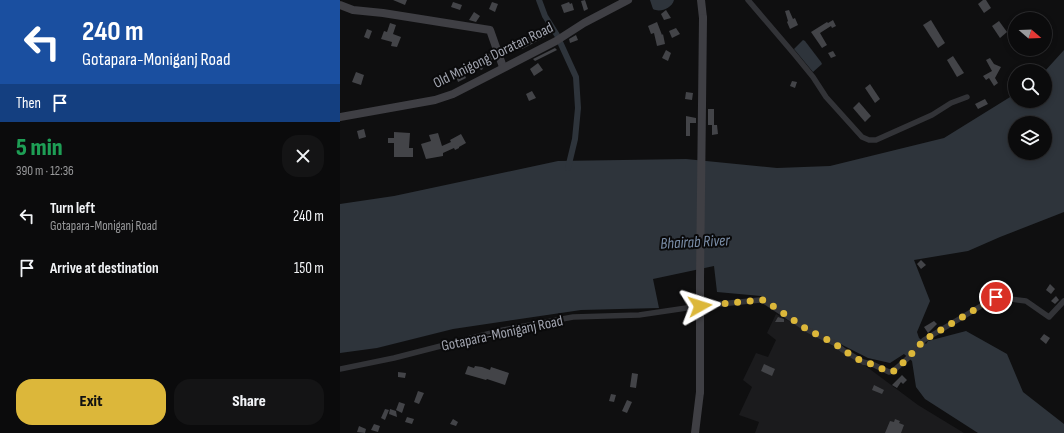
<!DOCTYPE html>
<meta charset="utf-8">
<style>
body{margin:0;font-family:"Sofia Sans Condensed",sans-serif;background:#141415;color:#f1f3f6;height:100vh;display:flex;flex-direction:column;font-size:15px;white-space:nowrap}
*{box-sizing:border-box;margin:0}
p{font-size:13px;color:#9a9b9d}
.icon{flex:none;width:22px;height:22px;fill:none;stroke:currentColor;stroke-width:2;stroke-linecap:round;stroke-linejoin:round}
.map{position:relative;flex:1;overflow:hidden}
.side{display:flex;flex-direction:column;background:#0b0b0c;width:340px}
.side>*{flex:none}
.guide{background:#1a4fa0;color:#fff;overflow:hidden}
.needle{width:26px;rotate:109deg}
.tools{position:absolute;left:668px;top:12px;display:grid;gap:8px}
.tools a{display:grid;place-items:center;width:44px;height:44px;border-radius:50%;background:#0b0b0c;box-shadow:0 2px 6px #0003,0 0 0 1px #2b2b2d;font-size:20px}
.pin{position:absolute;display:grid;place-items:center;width:34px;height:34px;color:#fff;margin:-17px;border:2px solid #fff;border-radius:50%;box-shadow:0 1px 4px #0007}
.me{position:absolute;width:44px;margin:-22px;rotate:84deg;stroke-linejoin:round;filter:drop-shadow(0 0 3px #0008)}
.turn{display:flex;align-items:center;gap:14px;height:84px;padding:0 16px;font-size:18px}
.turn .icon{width:52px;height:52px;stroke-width:2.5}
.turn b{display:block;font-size:28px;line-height:34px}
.then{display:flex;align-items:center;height:38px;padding:0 16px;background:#0003;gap:8px;font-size:15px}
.round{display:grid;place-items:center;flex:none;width:42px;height:42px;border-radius:16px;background:#141415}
.summary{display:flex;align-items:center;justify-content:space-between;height:68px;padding:0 16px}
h1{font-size:24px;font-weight:800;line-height:30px;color:#1e9e55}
.action{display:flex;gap:8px;margin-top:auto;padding:8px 16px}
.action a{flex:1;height:46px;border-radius:16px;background:#dcb73a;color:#111;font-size:16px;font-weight:800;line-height:46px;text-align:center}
.action a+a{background:#141415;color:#f1f3f6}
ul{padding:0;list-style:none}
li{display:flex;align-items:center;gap:12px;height:52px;padding:0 16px}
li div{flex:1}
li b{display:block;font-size:15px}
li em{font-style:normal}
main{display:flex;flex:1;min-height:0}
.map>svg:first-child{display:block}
.built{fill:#1b1b1d}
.water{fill:#2e343b;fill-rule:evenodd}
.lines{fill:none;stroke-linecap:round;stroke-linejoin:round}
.canal{stroke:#2e343b;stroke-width:6}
.building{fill:#434448}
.street{stroke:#323337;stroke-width:5.5}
.secondary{stroke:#3f3f44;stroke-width:8}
.secondary-bridge{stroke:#3f3f44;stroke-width:8}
.route{stroke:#dcb73a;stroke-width:7;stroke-dasharray:0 12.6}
.labels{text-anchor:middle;stroke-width:4;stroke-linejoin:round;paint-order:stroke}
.street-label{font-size:15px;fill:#a1a4af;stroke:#0a0a0b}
.water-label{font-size:16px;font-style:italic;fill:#7b8ea8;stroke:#0a0a0b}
</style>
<main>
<section class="side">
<div class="guide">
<div class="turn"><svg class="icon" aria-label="left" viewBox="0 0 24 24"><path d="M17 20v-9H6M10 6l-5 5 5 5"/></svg><div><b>240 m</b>Gotapara-Moniganj Road</div></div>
<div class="then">Then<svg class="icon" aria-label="arrive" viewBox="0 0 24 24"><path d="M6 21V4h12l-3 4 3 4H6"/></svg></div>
</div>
<div class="summary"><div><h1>5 min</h1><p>390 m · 12:36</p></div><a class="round"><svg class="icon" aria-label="close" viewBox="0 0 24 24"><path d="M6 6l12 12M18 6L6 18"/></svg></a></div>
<ul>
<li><svg class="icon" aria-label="left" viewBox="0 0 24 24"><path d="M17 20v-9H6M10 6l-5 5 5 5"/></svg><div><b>Turn left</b><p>Gotapara-Moniganj Road</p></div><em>240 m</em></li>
<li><svg class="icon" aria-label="arrive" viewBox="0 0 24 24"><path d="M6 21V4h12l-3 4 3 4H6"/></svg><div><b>Arrive at destination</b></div><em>150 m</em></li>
</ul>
<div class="action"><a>Exit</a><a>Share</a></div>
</section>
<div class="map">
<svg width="724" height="433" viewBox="0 0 724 433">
<rect width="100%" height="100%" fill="#0f0f10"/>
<!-- built -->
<path class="built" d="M 436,314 L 480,338 L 527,367 L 578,405 L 624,433 L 415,433 L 419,422 L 399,415 L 412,387 L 403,380 L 416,353 L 428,357 L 436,340 L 427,333 Z"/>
<!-- water -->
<g class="water">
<path d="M 310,0 L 334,0 C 332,8 320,13 313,9 Z"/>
<path d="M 463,40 L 465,41 L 481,62 L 482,64 L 473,72 L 454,49 Z"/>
<path d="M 724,50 L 724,212 L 660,237 L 628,251 L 574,260 L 590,301 L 577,332 L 579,338 L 586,344 L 588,341 L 626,331 L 667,354 L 683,392 L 724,424 L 724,433 L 638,433 L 585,399 L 576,387 L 572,361 L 564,354 L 550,363 L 528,358 L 457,322 L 421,296 L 377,292 L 374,266 L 313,279 L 319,308 L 241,310 L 113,329 L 37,348 L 0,353 L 0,204 L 54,196 L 218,161 L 346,159 L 437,168 L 490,166 L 604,138 L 675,94 L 675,101 L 705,101 L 705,71 ZM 675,123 L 705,123 L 705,153 L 675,153 Z"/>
</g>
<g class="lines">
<!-- canal -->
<g class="canal">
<path d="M 199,0 L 205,16 L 217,35"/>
<path d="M 220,42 L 236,77 L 238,108 L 235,139 L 228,168"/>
</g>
</g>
<!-- building -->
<g class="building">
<path d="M 53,0 L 67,0 L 65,5 Z"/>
<path d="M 245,0 L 248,9 L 244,11 L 241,1 Z"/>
<path d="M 643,0 L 646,0 L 651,8 L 644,13 L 638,4 Z"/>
<path d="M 113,2 L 122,5 L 120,10 L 111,7 Z"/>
<path d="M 152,2 L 158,4 L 155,12 L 149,9 Z"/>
<path d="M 229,2 L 230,4 L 232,3 L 234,10 L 224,13 L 221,5 Z"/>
<path d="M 326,10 L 331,18 L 324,20 L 321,14 Z"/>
<path d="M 449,10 L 453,19 L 455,18 L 458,25 L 450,29 L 447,22 L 448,21 L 445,11 Z"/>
<path d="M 134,12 L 140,16 L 136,22 L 129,20 Z"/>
<path d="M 493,20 L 496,26 L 492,28 L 491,26 L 480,33 L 487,45 L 482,48 L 471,32 L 487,22 L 488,23 Z"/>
<path d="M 591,20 L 605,43 L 598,48 L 583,25 Z"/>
<path d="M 659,21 L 667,32 L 660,38 L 652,26 Z"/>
<path d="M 317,22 L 322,35 L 323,34 L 325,44 L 317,46 L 314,33 L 311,34 L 308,26 Z"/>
<path d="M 50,23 L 56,25 L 53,34 L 61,37 L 57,47 L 51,46 L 52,42 L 41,39 L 44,31 L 47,32 Z"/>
<path d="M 336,28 L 340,34 L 332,38 L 329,31 Z"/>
<path d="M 27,29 L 32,31 L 29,39 L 24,37 Z"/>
<path d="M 212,29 L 213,33 L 182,49 L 179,43 L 195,33 L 196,35 L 202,31 L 203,33 Z"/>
<path d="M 236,35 L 238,40 L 230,43 L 229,39 Z"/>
<path d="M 215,48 L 217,50 L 195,61 L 193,59 Z"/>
<path d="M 326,50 L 331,53 L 328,61 L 322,58 Z"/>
<path d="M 493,51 L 496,56 L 491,58 L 488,53 Z"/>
<path d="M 149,53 L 153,55 L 154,57 L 152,61 L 147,59 Z"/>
<path d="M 613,56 L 624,73 L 617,77 L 607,60 Z"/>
<path d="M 650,58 L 654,64 L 661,67 L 655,78 L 658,83 L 654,86 L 649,78 L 646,80 L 643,76 L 652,71 L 646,60 Z"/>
<path d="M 139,61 L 145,63 L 142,70 L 136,68 Z"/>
<path d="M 198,63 L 203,70 L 194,76 L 190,69 Z"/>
<path d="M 16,72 L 24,75 L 21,85 L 12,82 Z"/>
<path d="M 124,73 L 126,78 L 118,82 L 116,76 Z"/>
<path d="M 452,81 L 457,82 L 455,88 L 450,86 Z"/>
<path d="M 530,84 L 540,99 L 535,103 L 525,88 Z"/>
<path d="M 192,91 L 196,98 L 189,101 L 186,94 Z"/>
<path d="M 346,92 L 353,93 L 352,100 L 345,99 Z"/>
<path d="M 645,99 L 648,104 L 638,109 L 635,104 Z"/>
<path d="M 519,102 L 531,116 L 525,122 L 513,108 Z"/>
<rect x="368" y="109" width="6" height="16"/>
<path d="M 346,116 L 356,118 L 356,123 L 350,123 L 350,136 L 346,136 Z"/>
<path d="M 372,125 L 377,125 L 378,134 L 372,135 Z"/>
<path d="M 24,129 L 26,137 L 19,139 L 17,131 Z"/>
<path d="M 54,132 L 70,133 L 69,148 L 73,148 L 73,157 L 54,157 L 54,143 L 48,143 L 48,138 L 54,138 Z"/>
<path d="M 98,133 L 102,146 L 111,142 L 110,140 L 121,134 L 126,143 L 119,147 L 119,148 L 115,150 L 114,148 L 103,153 L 103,156 L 86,159 L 81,144 L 91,141 L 89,135 Z"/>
<path d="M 581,260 L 586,265 L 581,269 L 577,264 Z"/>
<path d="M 710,284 L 715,289 L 711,294 L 706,290 Z"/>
<path d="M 716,296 L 719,300 L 715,304 L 711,301 Z"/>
<path d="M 438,317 L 444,319 L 444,322 L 435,322 Z"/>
<path d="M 594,321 L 597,324 L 588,333 L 584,327 Z"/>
<path d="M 704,334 L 710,338 L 706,344 L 700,339 Z"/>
<path d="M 424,364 L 435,369 L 432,376 L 421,371 Z"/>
<path d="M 128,366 L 134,368 L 135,366 L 142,367 L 150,370 L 151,367 L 169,373 L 165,385 L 147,379 L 146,380 L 125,374 Z"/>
<path d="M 58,372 L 66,373 L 65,378 L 58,377 Z"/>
<path d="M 292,373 L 298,374 L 296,388 L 290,387 Z"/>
<path d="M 562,375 L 567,380 L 563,384 L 561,382 L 557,388 L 552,385 Z"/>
<path d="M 534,385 L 544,390 L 542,394 L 532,390 Z"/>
<path d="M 78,391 L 84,393 L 79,404 L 74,402 Z"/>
<path d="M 271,394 L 276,395 L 274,402 L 269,401 Z"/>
<path d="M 287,400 L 292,402 L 287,413 L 282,411 Z"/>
<path d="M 59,402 L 65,404 L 62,413 L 56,410 Z"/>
<path d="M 45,409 L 49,410 L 45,420 L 41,418 Z"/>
<path d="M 50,409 L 56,411 L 57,417 L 49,414 Z"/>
<path d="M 67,417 L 74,419 L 72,424 L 65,422 Z"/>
<path d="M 113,419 L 118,422 L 116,426 L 110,424 Z"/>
<path d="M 555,419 L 560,421 L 559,423 L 564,425 L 561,433 L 545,433 L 550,421 L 554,422 Z"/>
<path d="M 34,424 L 40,426 L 38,432 L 31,430 Z"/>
<path d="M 19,426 L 26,429 L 25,433 L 17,432 Z"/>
</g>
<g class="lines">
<!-- street -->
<g class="street">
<path d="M 408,0 L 455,55 L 473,77 L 486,97 L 522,137 L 529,140 L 536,140 L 592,115 L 611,103 L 627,97"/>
<path d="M 0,369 L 54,358 L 163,330 L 233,317 L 299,315 L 360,306 L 420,300 L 424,301 L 468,330 L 494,343 L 503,350 L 523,362 L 532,364 L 549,372 L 553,371 L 567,359 L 584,340 L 656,297 L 686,301 L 709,317 L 724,301"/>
</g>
<!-- secondary -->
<g class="secondary">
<path d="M 361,0 L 363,18"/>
<path d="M 0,5 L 13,10 L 43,13 L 150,30 L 163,67"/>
<path d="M 0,117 L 95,100 L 113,94 L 216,41 L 244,23 L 288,0"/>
<path d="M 355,433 L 360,392"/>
</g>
<!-- secondary-bridge -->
<path class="secondary-bridge" d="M 360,392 L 360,279 L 363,18"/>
</g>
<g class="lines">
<!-- route -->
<path class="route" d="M 360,306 L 420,300 L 424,300 L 468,330 L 494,343 L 503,350 L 523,362 L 532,364 L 549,372 L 554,371 L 567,359 L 584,340 L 656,297"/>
</g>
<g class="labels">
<!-- street labels -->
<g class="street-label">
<text transform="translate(153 55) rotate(-26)" y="5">Old Mnigong Doratan Road</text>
<text transform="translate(162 333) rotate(-12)" y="5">Gotapara-Moniganj Road</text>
</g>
<!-- water labels -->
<g class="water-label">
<text transform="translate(355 241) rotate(-3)" y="6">Bhairab River</text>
</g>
</g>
</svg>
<div class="tools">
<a><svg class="needle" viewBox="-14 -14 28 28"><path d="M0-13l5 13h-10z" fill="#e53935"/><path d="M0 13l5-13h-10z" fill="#9a9b9d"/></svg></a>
<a><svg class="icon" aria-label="search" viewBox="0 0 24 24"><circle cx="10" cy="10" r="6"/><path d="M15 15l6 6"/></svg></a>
<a><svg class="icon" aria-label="layers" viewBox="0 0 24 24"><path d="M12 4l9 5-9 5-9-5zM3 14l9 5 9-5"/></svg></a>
</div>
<div class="pin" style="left:656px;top:297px;background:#d93025"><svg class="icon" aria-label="arrive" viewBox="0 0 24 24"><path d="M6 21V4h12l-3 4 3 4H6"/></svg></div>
<svg class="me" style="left:360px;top:306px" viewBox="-20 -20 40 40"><path d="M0-17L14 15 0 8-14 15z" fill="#dcb73a" stroke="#fff" stroke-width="4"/></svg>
</div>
</main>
